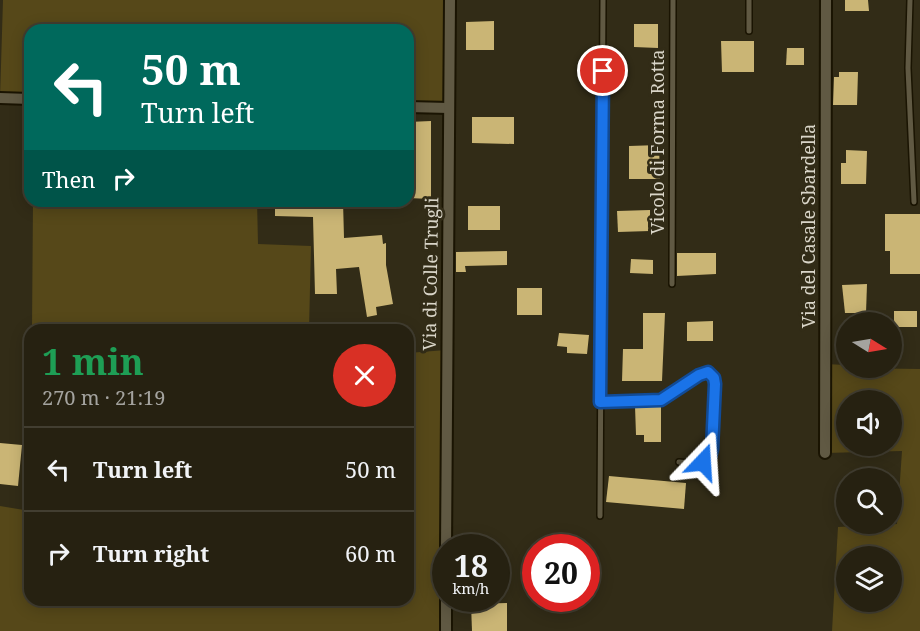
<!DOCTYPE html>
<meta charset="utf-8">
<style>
body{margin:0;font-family:"Noto Serif",serif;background:#322e1f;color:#f1f3f6;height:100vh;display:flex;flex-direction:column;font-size:22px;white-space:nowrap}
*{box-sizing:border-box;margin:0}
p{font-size:20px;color:#a4a39f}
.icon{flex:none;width:33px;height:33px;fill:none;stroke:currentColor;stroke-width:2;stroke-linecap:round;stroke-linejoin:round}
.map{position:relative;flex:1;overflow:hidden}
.panel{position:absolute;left:24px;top:324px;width:390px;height:282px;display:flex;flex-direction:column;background:#262111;border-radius:18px;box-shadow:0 3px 15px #0003,0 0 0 2px #423e31}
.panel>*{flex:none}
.banner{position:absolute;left:24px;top:24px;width:390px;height:183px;border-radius:18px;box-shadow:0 3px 15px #0003,0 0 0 2px #423e31;background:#00695c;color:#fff;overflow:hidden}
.needle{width:39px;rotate:101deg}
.controls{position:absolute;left:836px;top:312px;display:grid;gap:12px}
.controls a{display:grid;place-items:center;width:66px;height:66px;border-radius:50%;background:#262111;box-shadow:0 3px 15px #0003,0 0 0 2px #423e31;font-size:30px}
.speed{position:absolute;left:432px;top:534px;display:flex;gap:12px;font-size:30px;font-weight:700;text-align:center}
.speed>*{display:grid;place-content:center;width:78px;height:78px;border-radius:50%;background:#262111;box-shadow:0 3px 15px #0003,0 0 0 2px #423e31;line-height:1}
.speed small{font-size:15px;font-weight:400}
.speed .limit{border:9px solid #d22;background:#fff;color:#111}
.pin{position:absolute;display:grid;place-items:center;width:51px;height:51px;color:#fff;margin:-26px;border:3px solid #fff;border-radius:50%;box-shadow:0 2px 6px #0007}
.me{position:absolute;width:66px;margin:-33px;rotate:20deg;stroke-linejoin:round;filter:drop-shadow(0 0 4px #0008)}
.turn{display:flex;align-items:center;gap:21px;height:126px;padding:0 18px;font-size:27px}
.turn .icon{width:78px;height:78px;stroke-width:2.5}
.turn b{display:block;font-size:42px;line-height:51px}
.then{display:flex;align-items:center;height:57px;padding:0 18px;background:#0003;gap:12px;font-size:22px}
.round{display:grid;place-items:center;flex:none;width:63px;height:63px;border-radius:32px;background:#322e1f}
.summary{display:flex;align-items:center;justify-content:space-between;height:102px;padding:0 18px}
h1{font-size:36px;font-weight:700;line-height:45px;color:#1e9e55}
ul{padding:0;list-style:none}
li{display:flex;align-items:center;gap:18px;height:84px;padding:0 18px;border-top:2px solid #423e31}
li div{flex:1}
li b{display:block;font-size:22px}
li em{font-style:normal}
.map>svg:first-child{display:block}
.green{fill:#564819;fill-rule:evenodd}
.building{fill:#cab575}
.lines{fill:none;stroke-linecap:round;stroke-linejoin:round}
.service-casing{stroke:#1a1402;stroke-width:8}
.minor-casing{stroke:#1a1402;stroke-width:14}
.service{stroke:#605943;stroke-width:5}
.minor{stroke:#605943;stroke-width:10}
.route-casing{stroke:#114b97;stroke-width:15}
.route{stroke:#1a73e8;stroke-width:10}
.labels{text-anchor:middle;stroke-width:6;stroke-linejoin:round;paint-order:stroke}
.street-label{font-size:18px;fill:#d9d5c8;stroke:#322c17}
</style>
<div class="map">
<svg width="920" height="631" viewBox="0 0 920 631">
<rect width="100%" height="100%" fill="#322c17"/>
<!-- green -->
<g class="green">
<path d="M 3,0 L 450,0 L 449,108 L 408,107 L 408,30 L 30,30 L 30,99 L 0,98 Z"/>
<path d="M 33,201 L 257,201 L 258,244 L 311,246 L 309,330 L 32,330 Z"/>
<path d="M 446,350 L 446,631 L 0,631 L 0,506 L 30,511 L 30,600 L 408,600 L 408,353 Z"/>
<path d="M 825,364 L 846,365 L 846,368 L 920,369 L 920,631 L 832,631 L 838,527 L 897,524 L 902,451 L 825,453 ZM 846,400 L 891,400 L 891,446 L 846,446 ZM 846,556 L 891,556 L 891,602 L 846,602 Z"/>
</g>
<!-- building -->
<g class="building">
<path d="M 845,0 L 868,0 L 869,11 L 845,11 Z"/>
<path d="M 494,21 L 494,50 L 466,50 L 466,22 Z"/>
<path d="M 634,24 L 658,24 L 658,48 L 634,47 Z"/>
<path d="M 721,41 L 754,41 L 754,72 L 722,72 Z"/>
<path d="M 787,48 L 804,48 L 804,65 L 786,65 Z"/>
<path d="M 839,72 L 858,72 L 857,105 L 833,105 L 834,77 L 839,77 Z"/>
<path d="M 472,117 L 514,117 L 514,144 L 472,143 Z"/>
<path d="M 431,121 L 431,199 L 408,198 L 408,122 Z"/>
<path d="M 659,145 L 660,179 L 629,179 L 629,146 Z"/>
<path d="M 846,150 L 867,151 L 866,184 L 841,184 L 841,163 L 846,163 Z"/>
<path d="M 275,201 L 320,204 L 320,201 L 343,201 L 344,238 L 382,235 L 383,244 L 386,243 L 386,265 L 393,304 L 376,307 L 377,315 L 367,317 L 359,267 L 336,269 L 337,294 L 315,294 L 313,217 L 275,216 Z"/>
<rect x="468" y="206" width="32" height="24"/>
<path d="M 650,210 L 650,231 L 618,232 L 617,211 Z"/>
<path d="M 885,214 L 920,214 L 920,274 L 890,274 L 890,251 L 885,251 Z"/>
<path d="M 507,251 L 507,265 L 465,266 L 466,272 L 456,272 L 456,252 Z"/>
<path d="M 677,253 L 716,253 L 716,274 L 677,276 Z"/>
<path d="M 631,259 L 653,260 L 653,274 L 630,273 Z"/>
<path d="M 867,284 L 866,313 L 845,313 L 842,285 Z"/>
<rect x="517" y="288" width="25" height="27"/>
<rect x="894" y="311" width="23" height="16"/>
<path d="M 643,313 L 665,313 L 662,381 L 622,381 L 623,349 L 643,349 Z"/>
<path d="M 713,321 L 713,341 L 687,341 L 687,322 Z"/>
<path d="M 559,333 L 589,335 L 587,354 L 567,353 L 567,347 L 557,346 Z"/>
<path d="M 661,405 L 661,442 L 644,442 L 644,435 L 636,435 L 635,406 Z"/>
<path d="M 0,443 L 22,445 L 18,486 L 0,484 Z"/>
<path d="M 609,476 L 686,483 L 684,509 L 606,502 Z"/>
<path d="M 507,603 L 507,631 L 472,631 L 471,604 Z"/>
</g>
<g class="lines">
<!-- service casing -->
<g class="service-casing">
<g id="service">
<path d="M 910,0 L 908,68 L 914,202"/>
<path d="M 749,31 L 749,0"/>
<path d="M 672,284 L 673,0"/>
<path d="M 600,402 L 661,400 L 704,372 L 712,374 L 715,384 L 712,453 C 704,467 692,463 679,462"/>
<path d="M 600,516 L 603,0"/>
</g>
</g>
<!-- minor casing -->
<g class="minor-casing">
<g id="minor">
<path d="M 0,98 L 30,99"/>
<path d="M 408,107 L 449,108"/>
<path d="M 825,453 L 826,0"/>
<path d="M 446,548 L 450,0"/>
<path d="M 446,631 L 446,598"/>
</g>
</g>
<!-- service -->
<use href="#service" class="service"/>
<!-- minor -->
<use href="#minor" class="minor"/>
</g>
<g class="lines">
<!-- route casing -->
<g class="route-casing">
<path id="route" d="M 603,71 L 600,402 L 661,400 L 699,375 L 708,372 L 714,378 L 715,384 L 712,449 L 710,457 L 703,462"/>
</g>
<!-- route -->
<use href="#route" class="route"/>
</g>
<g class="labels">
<!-- street labels -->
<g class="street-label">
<text transform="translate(658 142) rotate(-90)" y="6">Vicolo di Forma Rotta</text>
<text transform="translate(809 226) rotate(-90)" y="6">Via del Casale Sbardella</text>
<text transform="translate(431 274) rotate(-89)" y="6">Via di Colle Trugli</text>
</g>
</g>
</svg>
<div class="controls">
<a><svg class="needle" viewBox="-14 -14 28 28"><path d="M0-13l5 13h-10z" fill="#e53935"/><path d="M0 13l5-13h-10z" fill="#a4a39f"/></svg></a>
<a><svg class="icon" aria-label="sound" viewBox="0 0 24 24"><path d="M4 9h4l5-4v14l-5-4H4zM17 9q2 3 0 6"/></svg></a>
<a><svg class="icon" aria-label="search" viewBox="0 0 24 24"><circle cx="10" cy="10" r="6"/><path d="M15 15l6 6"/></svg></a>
<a><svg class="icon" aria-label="layers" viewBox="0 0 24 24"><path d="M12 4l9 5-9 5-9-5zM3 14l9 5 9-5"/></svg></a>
</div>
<div class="speed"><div>18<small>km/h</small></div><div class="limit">20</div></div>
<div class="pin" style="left:603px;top:71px;background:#d93025"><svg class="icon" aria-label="arrive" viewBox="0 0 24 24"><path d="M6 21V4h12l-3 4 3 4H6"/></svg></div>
<svg class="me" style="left:703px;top:462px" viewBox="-20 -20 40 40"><path d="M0-17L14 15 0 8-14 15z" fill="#1a73e8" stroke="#fff" stroke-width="4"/></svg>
<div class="banner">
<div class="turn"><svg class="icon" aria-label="left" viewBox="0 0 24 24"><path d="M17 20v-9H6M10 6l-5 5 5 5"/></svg><div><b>50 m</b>Turn left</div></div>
<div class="then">Then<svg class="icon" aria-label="right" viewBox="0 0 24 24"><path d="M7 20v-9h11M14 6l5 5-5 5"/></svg></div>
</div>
<section class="panel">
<div class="summary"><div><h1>1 min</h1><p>270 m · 21:19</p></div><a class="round" style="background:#d93025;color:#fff"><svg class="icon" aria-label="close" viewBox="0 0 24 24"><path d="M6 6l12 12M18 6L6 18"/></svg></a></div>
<ul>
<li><svg class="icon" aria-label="left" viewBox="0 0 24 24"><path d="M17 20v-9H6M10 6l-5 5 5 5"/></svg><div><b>Turn left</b></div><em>50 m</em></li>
<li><svg class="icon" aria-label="right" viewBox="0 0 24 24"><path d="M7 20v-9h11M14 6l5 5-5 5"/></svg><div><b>Turn right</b></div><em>60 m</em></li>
</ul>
</section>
</div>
